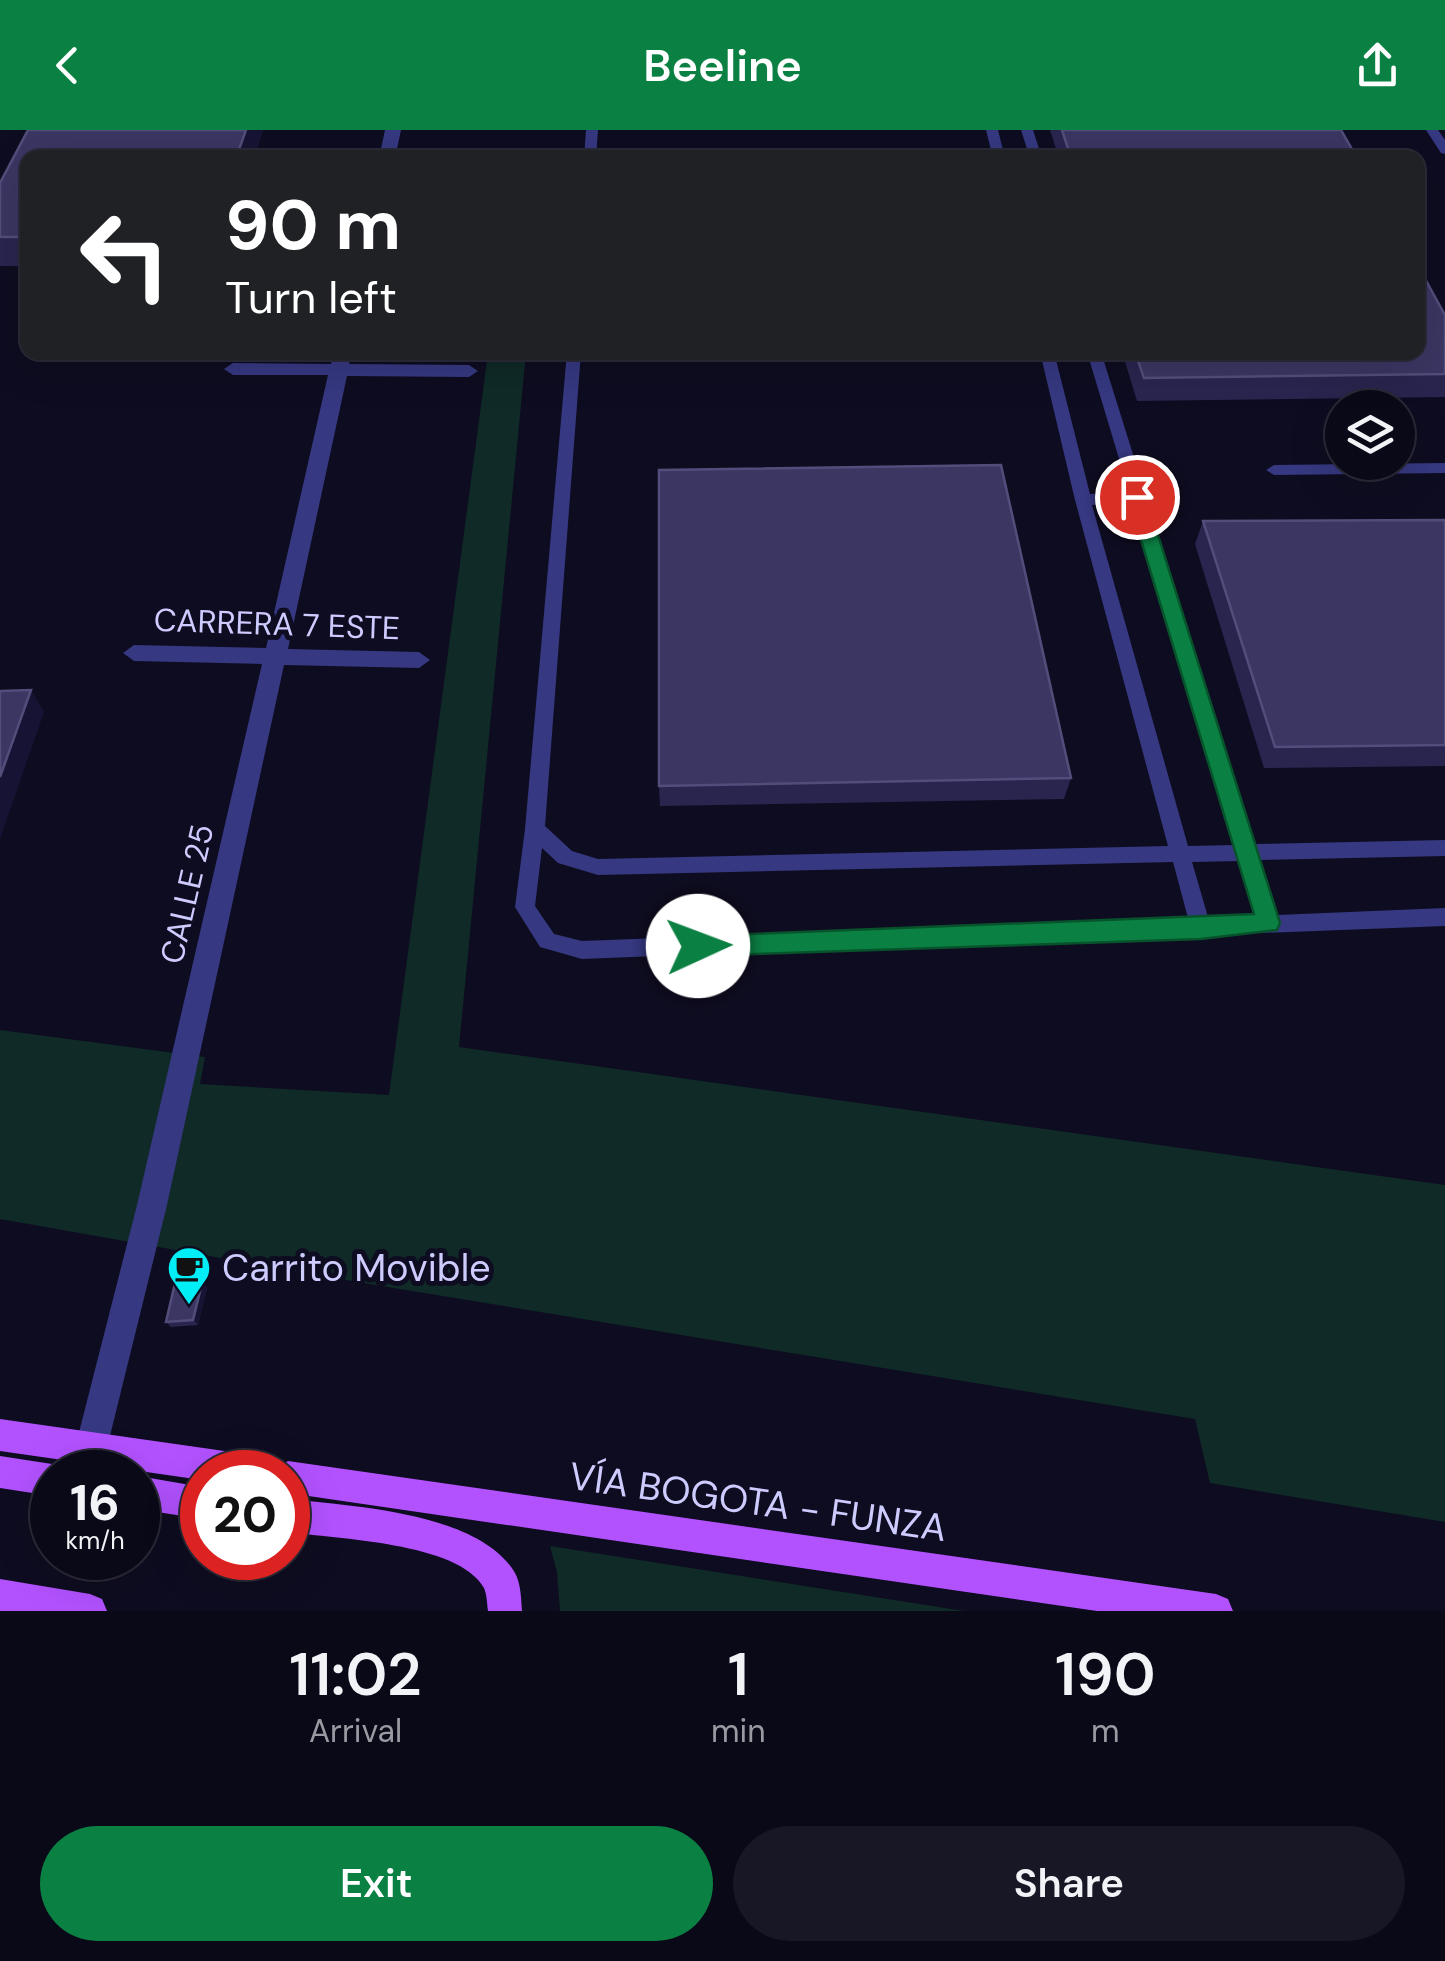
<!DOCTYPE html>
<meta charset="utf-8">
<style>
body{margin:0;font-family:"DM Sans",sans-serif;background:#181725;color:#f1f3f6;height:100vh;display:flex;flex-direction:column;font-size:38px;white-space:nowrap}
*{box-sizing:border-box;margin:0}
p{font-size:32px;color:#999aa2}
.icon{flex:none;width:55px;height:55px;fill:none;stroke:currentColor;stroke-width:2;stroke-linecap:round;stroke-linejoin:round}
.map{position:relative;height:1481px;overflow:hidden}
.panel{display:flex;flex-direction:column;background:#0a0918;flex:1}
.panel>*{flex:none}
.guide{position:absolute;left:20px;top:20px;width:1405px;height:210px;border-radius:20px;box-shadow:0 10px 40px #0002,0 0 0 2px #2a2a37;background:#202124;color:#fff;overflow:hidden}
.fabs{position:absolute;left:1325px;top:260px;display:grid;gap:20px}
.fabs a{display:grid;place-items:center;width:90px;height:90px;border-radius:50%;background:#0a0918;box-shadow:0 10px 40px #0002,0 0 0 2px #2a2a37;font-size:50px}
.speed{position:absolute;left:30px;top:1320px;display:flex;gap:20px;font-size:50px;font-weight:700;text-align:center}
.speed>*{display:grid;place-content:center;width:130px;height:130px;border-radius:50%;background:#0a0918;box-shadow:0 10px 40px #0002,0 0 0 2px #2a2a37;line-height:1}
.speed small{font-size:25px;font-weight:400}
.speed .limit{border:15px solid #d22;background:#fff;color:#111}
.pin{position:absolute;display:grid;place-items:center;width:85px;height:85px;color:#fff;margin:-42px;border:5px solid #fff;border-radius:50%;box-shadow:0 2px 10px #0007}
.me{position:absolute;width:110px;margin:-55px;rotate:88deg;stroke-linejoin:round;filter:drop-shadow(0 0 8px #0008)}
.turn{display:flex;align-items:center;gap:35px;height:210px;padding:0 40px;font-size:45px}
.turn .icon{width:130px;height:130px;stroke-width:2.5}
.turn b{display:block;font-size:70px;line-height:85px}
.eta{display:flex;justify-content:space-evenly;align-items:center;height:170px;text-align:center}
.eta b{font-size:60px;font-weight:600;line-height:70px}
.primary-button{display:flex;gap:20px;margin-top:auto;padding:20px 40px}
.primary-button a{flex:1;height:115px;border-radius:60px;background:#0b8043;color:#fff;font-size:40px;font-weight:600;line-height:115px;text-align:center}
.primary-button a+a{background:#181725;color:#f1f3f6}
header{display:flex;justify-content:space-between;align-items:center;height:130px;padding:0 40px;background:#0b8043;color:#fff;font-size:45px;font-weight:600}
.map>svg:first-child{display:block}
.green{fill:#0f2a27}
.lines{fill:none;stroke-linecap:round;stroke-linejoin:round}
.lane{fill:#363881;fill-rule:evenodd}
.street{fill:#363881;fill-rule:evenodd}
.primary{fill:#b252ff;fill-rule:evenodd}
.wall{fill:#29254f}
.shaded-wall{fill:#171334}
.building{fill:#3b3662;stroke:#524e7b;stroke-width:2.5}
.route{fill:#0b8043;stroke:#07532c;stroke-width:2.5}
.labels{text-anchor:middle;stroke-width:10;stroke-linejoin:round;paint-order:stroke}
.street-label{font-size:32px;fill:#cecbff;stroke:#0e0c20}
.near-poi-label{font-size:38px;fill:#cecbff;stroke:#0e0c20;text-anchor:start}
.near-street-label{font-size:38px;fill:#cecbff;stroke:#0e0c20}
</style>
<header><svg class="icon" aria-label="back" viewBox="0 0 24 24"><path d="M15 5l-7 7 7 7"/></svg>Beeline<svg class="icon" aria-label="share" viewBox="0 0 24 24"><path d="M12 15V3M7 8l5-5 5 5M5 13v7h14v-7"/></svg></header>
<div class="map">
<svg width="1445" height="1481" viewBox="0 0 1445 1481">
<rect width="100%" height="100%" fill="#0e0c20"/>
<!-- green -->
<g class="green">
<path d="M 488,223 L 526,223 L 459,917 L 1445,1055 L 1445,1392 L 1210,1353 L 1195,1289 L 363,1153 L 0,1089 L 0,900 L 205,927 L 200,954 L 389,965 Z"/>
<path d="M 550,1416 L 964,1481 L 560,1481 L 557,1442 Z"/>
</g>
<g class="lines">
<!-- lane -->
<g class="lane">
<path d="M 586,0 L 598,0 L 596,28 L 584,28 Z"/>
<path d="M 986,0 L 998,0 L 1005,28 L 993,28 Z"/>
<path d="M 1021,0 L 1033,0 L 1042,28 L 1030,28 Z"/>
<path d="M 1426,0 L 1438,0 L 1445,10 L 1445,24 L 1441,23 Z"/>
<path d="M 567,222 L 581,222 L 545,696 L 572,721 L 598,729 L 1168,716 L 1075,370 L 1040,222 L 1054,222 L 1090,364 L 1129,362 L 1087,222 L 1101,222 L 1255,714 L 1445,710 L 1445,726 L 1260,730 L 1277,785 L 1445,778 L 1445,796 L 1208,805 L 1201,808 L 1194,805 L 582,829 L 540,817 L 515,777 L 525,699 ZM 1132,373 L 1235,715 L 1188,716 L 1092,375 ZM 542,718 L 558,733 L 598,745 L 1173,732 L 1188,788 L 582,811 L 554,804 L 535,776 ZM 1240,731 L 1256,786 L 1208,787 L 1192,732 Z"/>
<path d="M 1445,333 L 1445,343 L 1274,345 L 1266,340 L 1274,335 Z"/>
</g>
<!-- street -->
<g class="street">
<path d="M 385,0 L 401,0 L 395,28 L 379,28 Z"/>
<path d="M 334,222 L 352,222 L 349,234 L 469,235 L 478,241 L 469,247 L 347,246 L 288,519 L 419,522 L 430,530 L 419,538 L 284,535 L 167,1075 L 107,1318 L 102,1329 L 91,1334 L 80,1329 L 75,1318 L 137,1075 L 262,534 L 134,531 L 123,523 L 134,515 L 266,518 L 328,245 L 233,245 L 224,239 L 233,233 L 331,234 Z"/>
</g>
<!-- primary -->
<g class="primary">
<path d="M 0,1289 L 259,1326 L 271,1330 L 275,1340 L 288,1331 L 1216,1464 L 1228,1469 L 1233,1481 L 1097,1481 L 288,1363 L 288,1342 L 202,1342 L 202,1350 L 0,1321 Z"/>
<path d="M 0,1326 L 52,1334 L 65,1342 L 52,1342 L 52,1366 L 0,1358 Z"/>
<path d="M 138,1346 L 202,1357 L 202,1389 L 138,1379 Z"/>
<path d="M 288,1369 C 351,1376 479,1382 515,1443 C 521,1454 521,1468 522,1481 L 488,1481 C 487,1474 487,1465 484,1458 C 459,1412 335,1409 288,1402 Z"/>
<path d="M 0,1449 L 90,1464 L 102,1469 L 107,1481 L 0,1481 Z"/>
</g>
</g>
<!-- wall -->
<g class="wall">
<path d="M 28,0 L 263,0 L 254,28 L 28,28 L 28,136 L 0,136 L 0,53 Z"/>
<path d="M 1050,0 L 1341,0 L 1357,28 L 1059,28 Z"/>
<path d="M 1445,185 L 1445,267 L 1137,271 L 1122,222 L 1418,222 Z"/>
<path d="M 1445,390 L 1445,636 L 1264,638 L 1195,414 L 1203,391 Z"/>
<path d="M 1071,648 L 1064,669 L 660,676 L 659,656 Z"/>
<path d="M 202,1153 L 207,1158 L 198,1195 L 171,1197 L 166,1192 Z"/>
</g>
<!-- shaded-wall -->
<g class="shaded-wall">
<path d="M 246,0 L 263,0 L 254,28 L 236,28 Z"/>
<path d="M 31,560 L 44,582 L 0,709 L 0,647 Z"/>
<path d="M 202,1153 L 207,1158 L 198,1195 L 193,1190 Z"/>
</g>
<!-- building -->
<g class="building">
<path d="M 28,0 L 246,0 L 236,28 L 28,28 L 28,107 L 0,107 L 0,53 Z"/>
<path d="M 1062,0 L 1341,0 L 1357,28 L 1071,28 Z"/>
<path d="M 1418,136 L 1445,185 L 1445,244 L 1144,248 L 1135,222 L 1418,222 Z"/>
<path d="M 1001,335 L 1071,648 L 659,656 L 659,340 Z"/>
<path d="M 1445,390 L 1445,615 L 1275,617 L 1203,391 Z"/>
<path d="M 31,560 L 0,647 L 0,561 Z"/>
<path d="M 175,1153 L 202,1153 L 193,1190 L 166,1192 Z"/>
</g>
<!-- route -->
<path class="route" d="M 1137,361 L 1146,367 L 1280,793 L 1277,800 L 1201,809 L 698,826 L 690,823 L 686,816 L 690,809 L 698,806 L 1254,784 L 1128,367 Z"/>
<!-- icons -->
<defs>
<g id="cafe-pin" transform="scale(2.25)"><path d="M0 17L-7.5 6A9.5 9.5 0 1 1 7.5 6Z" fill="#00eff6" stroke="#0e0c20"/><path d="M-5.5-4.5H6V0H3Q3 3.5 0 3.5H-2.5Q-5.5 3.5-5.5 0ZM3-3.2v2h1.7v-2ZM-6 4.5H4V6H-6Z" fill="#111"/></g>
</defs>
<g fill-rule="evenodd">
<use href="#cafe-pin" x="189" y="1138"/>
</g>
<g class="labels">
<!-- street labels -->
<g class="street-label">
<text transform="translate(277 494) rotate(2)" y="11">CARRERA 7 ESTE</text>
<text transform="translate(187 764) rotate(-77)" y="11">CALLE 25</text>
</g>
<!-- near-poi labels -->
<g class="near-poi-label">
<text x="222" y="1151">Carrito Movible</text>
</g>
<!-- near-street labels -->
<g class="near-street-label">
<text transform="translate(758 1372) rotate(8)" y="13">VÍA BOGOTA - FUNZA</text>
</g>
</g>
</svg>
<div class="fabs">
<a><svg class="icon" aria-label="layers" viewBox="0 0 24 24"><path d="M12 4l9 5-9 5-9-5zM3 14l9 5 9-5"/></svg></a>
</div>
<div class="speed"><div>16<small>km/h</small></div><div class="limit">20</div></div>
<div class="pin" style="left:1137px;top:367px;background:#d93025"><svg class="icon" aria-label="arrive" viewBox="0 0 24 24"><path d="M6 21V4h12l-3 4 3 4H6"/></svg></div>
<svg class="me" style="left:698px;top:816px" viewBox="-20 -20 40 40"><circle r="19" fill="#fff"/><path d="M0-13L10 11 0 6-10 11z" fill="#0b8043"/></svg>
<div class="guide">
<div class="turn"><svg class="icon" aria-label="left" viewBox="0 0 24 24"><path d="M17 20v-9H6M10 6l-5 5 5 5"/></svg><div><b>90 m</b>Turn left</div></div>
</div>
</div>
<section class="panel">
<div class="eta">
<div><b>11:02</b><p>Arrival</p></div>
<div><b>1</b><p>min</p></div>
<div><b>190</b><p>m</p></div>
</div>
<div class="primary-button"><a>Exit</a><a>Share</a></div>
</section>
